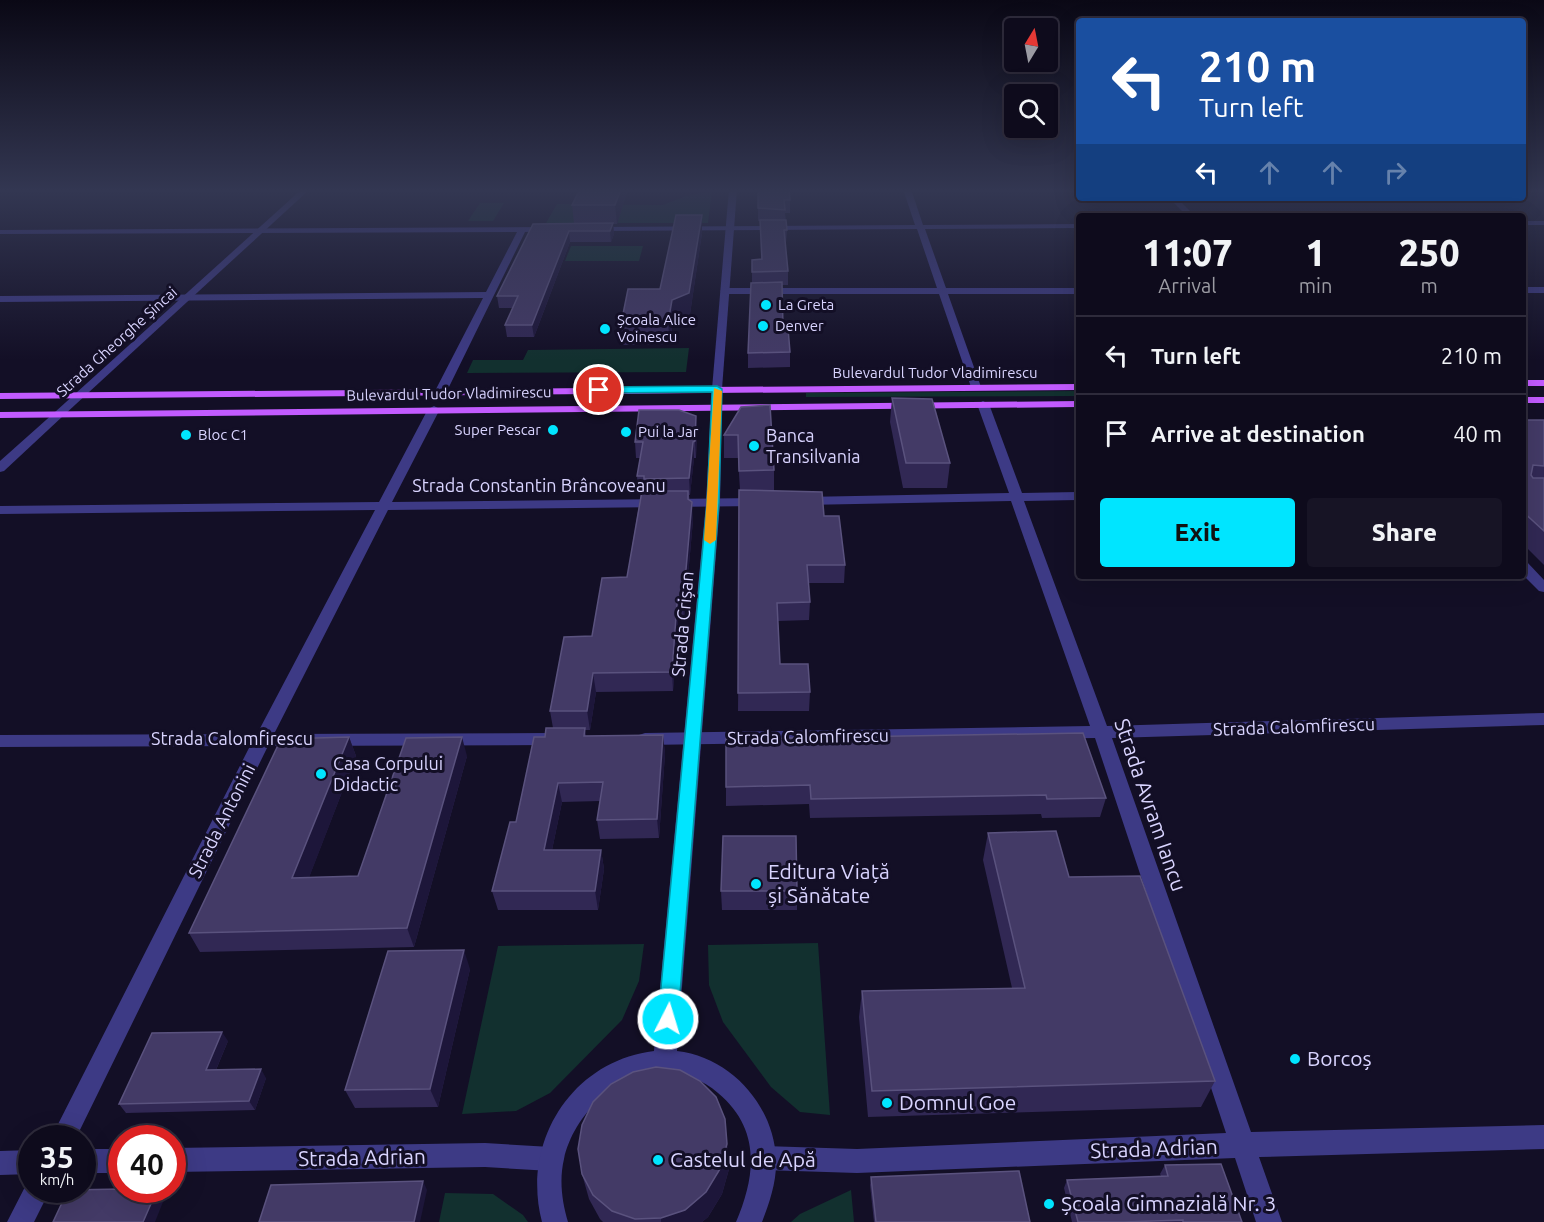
<!DOCTYPE html>
<meta charset="utf-8">
<style>
body{margin:0;font-family:Ubuntu,sans-serif;background:#171425;color:#f1f3f6;height:100vh;display:flex;flex-direction:column;font-size:22px;white-space:nowrap}
*{box-sizing:border-box;margin:0}
p{font-size:20px;color:#9b9ba3}
.icon{flex:none;width:33px;height:33px;fill:none;stroke:currentColor;stroke-width:2;stroke-linecap:round;stroke-linejoin:round}
.map{position:relative;flex:1;overflow:hidden}
.side{position:absolute;left:1076px;top:213px;width:450px;height:366px;display:flex;flex-direction:column;background:#0e0b1c;border-radius:6px;box-shadow:0 6px 24px #0002,0 0 0 2px #2e2b3b}
.side>*{flex:none}
.guide{position:absolute;left:1076px;top:18px;width:450px;height:183px;border-radius:6px;box-shadow:0 6px 24px #0002,0 0 0 2px #2e2b3b;background:#1a4fa0;color:#fff;overflow:hidden}
.needle{width:39px;rotate:10deg}
.buttons{position:absolute;left:1004px;top:18px;display:grid;gap:12px}
.buttons a{display:grid;place-items:center;width:54px;height:54px;border-radius:6px;background:#0e0b1c;box-shadow:0 6px 24px #0002,0 0 0 2px #2e2b3b;font-size:30px}
.speed{position:absolute;left:18px;top:1125px;display:flex;gap:12px;font-size:30px;font-weight:700;text-align:center}
.speed>*{display:grid;place-content:center;width:78px;height:78px;border-radius:50%;background:#0e0b1c;box-shadow:0 6px 24px #0002,0 0 0 2px #2e2b3b;line-height:1}
.speed small{font-size:15px;font-weight:400}
.speed .limit{border:9px solid #d22;background:#fff;color:#111}
.pin{position:absolute;display:grid;place-items:center;width:51px;height:51px;color:#fff;margin:-26px;border:3px solid #fff;border-radius:50%;box-shadow:0 2px 6px #0007}
.me{position:absolute;width:66px;margin:-33px;rotate:5deg;stroke-linejoin:round;filter:drop-shadow(0 0 4px #0008)}
.turn{display:flex;align-items:center;gap:21px;height:126px;padding:0 24px;font-size:27px}
.turn .icon{width:78px;height:78px;stroke-width:2.5}
.turn b{display:block;font-size:42px;line-height:51px}
.lanes{display:flex;align-items:center;height:57px;padding:0 24px;background:#0003;justify-content:center;gap:30px;direction:ltr}
.lanes .off{opacity:.35}
.eta{display:flex;justify-content:space-evenly;align-items:center;height:102px;text-align:center}
.eta b{font-size:36px;font-weight:800;line-height:42px}
.primary-button{display:flex;gap:12px;margin-top:auto;padding:12px 24px}
.primary-button a{flex:1;height:69px;border-radius:6px;background:#00e5ff;color:#111;font-size:24px;font-weight:800;line-height:69px;text-align:center}
.primary-button a+a{background:#171425;color:#f1f3f6}
ul{padding:0;list-style:none}
li{display:flex;align-items:center;gap:18px;height:78px;padding:0 24px;border-top:2px solid #2e2b3b}
li div{flex:1}
li b{display:block;font-size:22px}
li em{font-style:normal}
.map>svg:first-child{display:block}
.green{fill:#12302f}
.lines{fill:none;stroke-linecap:round;stroke-linejoin:round}
.pedestrian{fill:#3d3a85;fill-rule:evenodd}
.minor{fill:#3d3a85;fill-rule:evenodd}
.tertiary{fill:#3d3a85;fill-rule:evenodd}
.primary{fill:#c25bff;fill-rule:evenodd}
.wall{fill:#312854}
.shaded-wall{fill:#1d163a}
.building{fill:#433a66;stroke:#5a527e;stroke-width:1.5}
.route{fill:#00e5ff;stroke:#0095a6;stroke-width:1.5}
.slow{fill:#f59e0b}
.poi-dot{fill:#00e5ff;stroke:#130f26;stroke-width:2}
.labels{text-anchor:middle;stroke-width:6;stroke-linejoin:round;paint-order:stroke}
.far-poi-label{font-size:15px;fill:#d9d4ff;stroke:#130f26;text-anchor:start}
.far-street-label{font-size:15px;fill:#d9d4ff;stroke:#130f26}
.poi-label{font-size:18px;fill:#d9d4ff;stroke:#130f26;text-anchor:start}
.street-label{font-size:18px;fill:#d9d4ff;stroke:#130f26}
.near-street-label{font-size:21px;fill:#d9d4ff;stroke:#130f26}
.near-poi-label{font-size:21px;fill:#d9d4ff;stroke:#130f26;text-anchor:start}
</style>
<div class="map">
<svg width="1544" height="1222" viewBox="0 0 1544 1222">
<rect width="100%" height="100%" fill="#130f26"/>
<!-- green -->
<g class="green">
<path d="M 712,191 L 708,223 L 546,223 L 557,204 L 663,205 L 686,196 Z"/>
<path d="M 480,203 L 504,203 L 493,221 L 468,221 Z"/>
<path d="M 571,246 L 643,246 L 639,261 L 565,261 Z"/>
<path d="M 689,348 L 686,372 L 467,373 L 473,360 L 523,360 L 528,350 Z"/>
<path d="M 1078,391 L 1078,396 L 806,397 L 806,393 Z"/>
<path d="M 818,943 L 830,1115 L 800,1112 L 771,1087 L 723,1022 L 709,985 L 708,945 Z"/>
<path d="M 644,944 L 639,981 L 622,1020 L 550,1093 L 516,1111 L 462,1114 L 498,946 Z"/>
<path d="M 851,1190 L 854,1222 L 791,1222 L 800,1214 Z"/>
<path d="M 445,1193 L 493,1194 L 523,1215 L 528,1222 L 439,1222 Z"/>
</g>
<g class="lines">
<!-- pedestrian -->
<path class="pedestrian" d="M 729,189 L 737,189 L 722,389 L 717,392 L 712,389 Z"/>
<!-- minor -->
<g class="minor">
<path d="M 903,189 L 911,189 L 923,225 L 1078,224 L 1078,228 L 925,229 L 946,288 L 1078,288 L 1078,294 L 948,294 L 981,387 L 980,389 L 972,389 L 971,387 L 939,294 L 725,294 L 720,291 L 725,288 L 937,288 L 917,229 L 594,231 L 590,229 L 594,227 L 915,225 Z"/>
<rect x="1522" y="221" width="22" height="4"/>
<path d="M 552,227 L 553,229 L 549,231 L 525,232 L 447,391 L 441,394 L 435,391 L 483,298 L 0,302 L 0,296 L 486,292 L 517,232 L 0,234 L 0,230 Z"/>
<rect x="1522" y="287" width="22" height="6"/>
<path d="M 983,401 L 989,404 L 1022,493 L 1078,492 L 1078,500 L 1024,501 L 1107,726 L 1544,713 L 1544,725 L 1112,738 L 1251,1132 L 1544,1125 L 1544,1149 L 1259,1157 L 1282,1222 L 1256,1222 L 1235,1158 L 857,1173 L 764,1170 L 755,1167 L 752,1158 L 755,1149 L 764,1146 L 857,1149 L 1226,1133 L 1095,738 L 645,745 L 639,743 L 636,739 L 639,735 L 645,733 L 1090,726 L 1011,501 L 804,505 L 797,501 L 804,497 L 1009,493 L 977,404 Z"/>
<path d="M 434,406 L 440,409 L 392,502 L 759,498 L 766,502 L 759,506 L 388,510 L 274,734 L 552,733 L 558,735 L 561,739 L 558,743 L 552,745 L 268,746 L 76,1138 L 51,1138 L 250,746 L 0,747 L 0,735 L 257,734 L 375,510 L 0,514 L 0,506 L 379,502 L 428,409 Z"/>
<path d="M 59,411 L 63,412 L 63,416 L 4,471 L 0,472 L 0,461 L 55,412 Z"/>
<path d="M 485,1143 L 551,1147 L 560,1150 L 563,1159 L 560,1168 L 551,1171 L 485,1167 L 172,1172 L 172,1148 Z"/>
<rect x="82" y="1149" width="40" height="24"/>
<path d="M 32,1150 L 32,1174 L 0,1175 L 0,1151 Z"/>
<path d="M 32,1180 L 32,1190 L 50,1190 L 34,1222 L 7,1222 L 28,1181 Z"/>
</g>
<!-- tertiary -->
<g class="tertiary">
<path d="M 302,189 L 310,189 L 63,416 L 55,416 L 55,412 Z"/>
<path d="M 1169,198 L 1177,198 L 1195,216 L 1187,216 Z"/>
<path d="M 717,386 L 722,389 L 720,503 L 677,1051 C 731,1057 774,1106 776,1159 C 777,1180 770,1202 762,1222 L 736,1222 C 756,1175 761,1129 718,1093 C 703,1080 684,1072 664,1072 C 617,1073 574,1114 564,1159 C 559,1180 562,1202 568,1222 L 542,1222 C 521,1143 571,1061 654,1051 L 706,503 L 712,389 Z"/>
<path d="M 1522,561 L 1527,562 L 1544,580 L 1544,592 L 1539,591 L 1522,574 Z"/>
</g>
<!-- primary -->
<g class="primary">
<rect x="1522" y="380" width="22" height="6"/>
<path d="M 1078,384 L 1078,390 L 0,399 L 0,393 Z"/>
<rect x="1522" y="397" width="22" height="6"/>
<path d="M 1078,401 L 1078,407 L 0,418 L 0,412 Z"/>
</g>
</g>
<!-- wall -->
<g class="wall">
<path d="M 580,189 L 671,189 L 670,192 L 627,192 L 617,224 L 613,224 L 614,234 L 611,242 L 570,242 L 534,337 L 507,337 L 505,325 L 513,308 L 499,308 L 497,296 L 574,223 L 572,205 Z"/>
<path d="M 758,189 L 790,200 L 790,213 L 785,213 L 787,230 L 786,243 L 785,243 L 788,271 L 788,285 L 782,285 L 783,328 L 790,352 L 790,367 L 748,368 L 748,353 L 752,283 L 752,260 L 761,259 L 760,221 L 758,221 Z"/>
<path d="M 702,233 L 690,314 L 673,320 L 670,344 L 623,345 L 621,324 L 660,289 Z"/>
<path d="M 892,398 L 950,463 L 947,488 L 903,488 L 890,422 Z"/>
<path d="M 770,405 L 774,470 L 774,491 L 824,516 L 845,565 L 844,583 L 808,583 L 810,602 L 809,620 L 778,621 L 780,664 L 810,692 L 809,711 L 738,711 L 740,490 L 738,458 L 724,458 L 724,435 Z"/>
<path d="M 1522,420 L 1544,420 L 1544,565 L 1522,543 Z"/>
<path d="M 697,432 L 696,458 L 694,458 L 690,495 L 689,495 L 693,520 L 684,621 L 678,621 L 673,691 L 596,692 L 590,730 L 585,730 L 586,736 L 663,735 L 665,754 L 659,838 L 600,839 L 597,820 L 600,801 L 562,802 L 552,850 L 601,850 L 604,869 L 598,910 L 498,910 L 492,891 L 545,737 L 553,728 L 550,711 L 592,636 L 627,577 L 641,493 L 638,493 L 637,476 L 640,458 L 636,458 L 635,442 Z"/>
<path d="M 349,737 L 356,756 L 309,877 L 358,876 L 467,756 L 414,947 L 200,952 L 189,933 Z"/>
<path d="M 726,739 L 1106,798 L 1100,817 L 1042,818 L 1041,814 L 810,818 L 809,804 L 726,806 Z"/>
<path d="M 988,833 L 1069,877 L 1215,1081 L 1201,1107 L 868,1117 L 859,1017 L 862,991 L 1012,988 L 983,860 Z"/>
<path d="M 721,891 L 797,891 L 797,910 L 722,910 Z"/>
<path d="M 470,969 L 438,1107 L 355,1108 L 345,1090 Z"/>
<path d="M 228,1041 L 216,1070 L 266,1078 L 255,1110 L 126,1113 L 119,1104 Z"/>
<path d="M 727,1144 L 729,1169 L 722,1194 L 708,1217 L 702,1222 L 603,1222 L 600,1219 L 589,1199 L 582,1174 Z"/>
<path d="M 1165,1165 L 1242,1222 L 1072,1222 L 1064,1188 L 1067,1180 L 1161,1176 L 1160,1174 Z"/>
<path d="M 871,1177 L 1030,1222 L 874,1222 L 870,1185 Z"/>
</g>
<!-- shaded-wall -->
<g class="shaded-wall">
<path d="M 621,189 L 627,189 L 627,192 L 617,224 L 615,205 Z"/>
<path d="M 702,215 L 702,233 L 690,314 L 673,320 L 670,344 L 668,323 L 672,300 Z"/>
<path d="M 613,223 L 614,234 L 611,242 L 610,231 Z"/>
<path d="M 569,231 L 570,242 L 534,337 L 532,325 Z"/>
<path d="M 696,416 L 697,432 L 696,458 L 695,441 Z"/>
<path d="M 693,442 L 694,458 L 690,495 L 689,478 Z"/>
<path d="M 692,502 L 693,520 L 684,621 L 683,603 Z"/>
<path d="M 677,603 L 678,621 L 673,691 L 672,672 Z"/>
<path d="M 593,673 L 596,692 L 590,730 L 587,711 Z"/>
<path d="M 663,735 L 665,754 L 659,838 L 657,819 Z"/>
<path d="M 349,737 L 356,756 L 302,896 L 292,878 Z"/>
<path d="M 462,737 L 467,756 L 414,947 L 407,928 Z"/>
<path d="M 558,783 L 562,802 L 548,869 L 544,850 Z"/>
<path d="M 601,850 L 604,869 L 598,910 L 595,891 Z"/>
<path d="M 464,950 L 470,969 L 438,1107 L 430,1089 Z"/>
<path d="M 222,1032 L 228,1041 L 212,1079 L 206,1070 Z"/>
<path d="M 261,1069 L 266,1078 L 255,1110 L 249,1101 Z"/>
<path d="M 727,1144 L 729,1169 L 722,1194 L 708,1217 L 702,1222 L 661,1222 L 661,1218 Z"/>
<path d="M 423,1181 L 427,1190 L 420,1222 L 414,1222 Z"/>
<path d="M 157,1190 L 159,1190 L 165,1197 L 155,1222 L 143,1222 Z"/>
</g>
<!-- building -->
<g class="building">
<path d="M 580,189 L 621,189 L 615,205 L 572,205 Z"/>
<path d="M 758,189 L 789,189 L 790,200 L 784,200 L 785,210 L 758,208 Z"/>
<path d="M 676,215 L 702,215 L 689,293 L 672,300 L 668,323 L 621,324 L 628,289 L 660,289 Z"/>
<path d="M 760,220 L 786,220 L 787,230 L 784,230 L 788,271 L 752,272 L 752,260 L 762,259 Z"/>
<path d="M 613,223 L 610,231 L 569,231 L 532,325 L 505,325 L 518,296 L 497,296 L 533,224 Z"/>
<path d="M 782,282 L 783,328 L 788,328 L 790,352 L 748,353 L 751,283 Z"/>
<path d="M 892,398 L 932,399 L 950,463 L 906,463 Z"/>
<path d="M 770,405 L 774,470 L 739,471 L 738,435 L 724,435 L 741,407 Z"/>
<path d="M 639,410 L 679,410 L 696,416 L 695,441 L 693,442 L 689,478 L 644,479 L 644,476 L 637,476 L 643,442 L 635,442 Z"/>
<path d="M 1522,420 L 1544,420 L 1544,466 L 1533,465 L 1531,475 L 1533,478 L 1544,478 L 1544,531 L 1522,511 Z"/>
<path d="M 739,490 L 822,492 L 824,516 L 839,516 L 845,565 L 807,565 L 810,602 L 777,603 L 780,664 L 808,664 L 810,692 L 738,693 Z"/>
<path d="M 642,491 L 688,491 L 688,499 L 692,502 L 683,603 L 677,603 L 672,672 L 593,673 L 587,711 L 550,711 L 564,637 L 592,636 L 602,578 L 627,577 Z"/>
<path d="M 546,728 L 585,728 L 584,736 L 663,735 L 657,819 L 597,820 L 603,782 L 558,783 L 544,850 L 601,850 L 595,891 L 492,891 L 510,822 L 516,822 L 534,737 L 545,737 Z"/>
<path d="M 1083,733 L 1106,798 L 1047,799 L 1046,795 L 811,799 L 810,785 L 726,787 L 726,739 Z"/>
<path d="M 349,737 L 292,878 L 358,876 L 406,738 L 462,737 L 407,928 L 189,933 L 281,739 Z"/>
<path d="M 1056,831 L 1069,877 L 1140,876 L 1215,1081 L 872,1091 L 862,991 L 1025,988 L 988,833 Z"/>
<path d="M 723,836 L 796,836 L 797,891 L 721,891 Z"/>
<path d="M 464,950 L 430,1089 L 345,1090 L 388,951 Z"/>
<path d="M 222,1032 L 206,1070 L 261,1069 L 249,1101 L 119,1104 L 152,1033 Z"/>
<path d="M 656,1067 L 680,1070 L 700,1081 L 716,1097 L 725,1119 L 727,1144 L 720,1169 L 706,1192 L 685,1210 L 661,1218 L 635,1219 L 612,1211 L 593,1195 L 582,1174 L 578,1149 L 582,1125 L 593,1102 L 611,1084 L 633,1072 Z"/>
<path d="M 1221,1164 L 1242,1222 L 1183,1222 L 1183,1220 L 1124,1222 L 1078,1222 L 1067,1180 L 1168,1176 L 1165,1165 Z"/>
<path d="M 1019,1171 L 1030,1222 L 876,1222 L 871,1177 Z"/>
<path d="M 423,1181 L 414,1222 L 259,1222 L 271,1185 Z"/>
<path d="M 122,1189 L 157,1190 L 143,1222 L 53,1222 L 68,1190 Z"/>
</g>
<!-- sky -->
<linearGradient id="sky" x2="0" y2="1"><stop stop-color="#0a0815"/><stop offset="0.53" stop-color="#333752"/><stop offset="1" stop-color="#333752" stop-opacity="0"/></linearGradient>
<rect width="1544" height="360" fill="url(#sky)"/>
<!-- route -->
<path class="route" d="M 717,386 L 722,389 L 719,503 L 678,1019 L 675,1026 L 668,1028 L 661,1026 L 658,1019 L 707,503 L 712,392 L 599,393 L 594,390 L 599,387 Z"/>
<!-- slow -->
<path class="slow" d="M 714,388 L 722,391 L 716,540 L 710,544 L 704,540 Z"/>
<!-- markers -->
<g class="poi-dot">
<circle cx="766" cy="305" r="6"/>
<circle cx="763" cy="326" r="6"/>
<circle cx="605" cy="329" r="6"/>
<circle cx="553" cy="430" r="6"/>
<circle cx="626" cy="432" r="6"/>
<circle cx="186" cy="435" r="6"/>
<circle cx="754" cy="446" r="6"/>
<circle cx="321" cy="774" r="6"/>
<circle cx="756" cy="884" r="6"/>
<circle cx="1295" cy="1059" r="6"/>
<circle cx="887" cy="1103" r="6"/>
<circle cx="658" cy="1160" r="6"/>
<circle cx="1049" cy="1204" r="6"/>
</g>
<g class="labels">
<!-- far-poi labels -->
<g class="far-poi-label">
<text x="778" y="310">La Greta</text>
<text x="617" y="325">Școala Alice<tspan x="617" dy="17">Voinescu</tspan></text>
<text x="775" y="331">Denver</text>
<text x="541" y="435" text-anchor="end">Super Pescar</text>
<text x="638" y="437">Pui la Jar</text>
<text x="198" y="440">Bloc C1</text>
</g>
<!-- far-street labels -->
<g class="far-street-label">
<text transform="translate(117 342) rotate(-42)" y="5">Strada Gheorghe Șincai</text>
<text x="935" y="378">Bulevardul Tudor Vladimirescu</text>
<text transform="translate(449 394) rotate(-1)" y="5">Bulevardul Tudor Vladimirescu</text>
</g>
<!-- poi labels -->
<g class="poi-label">
<text x="766" y="442">Banca<tspan x="766" dy="21">Transilvania</tspan></text>
<text x="333" y="770">Casa Corpului<tspan x="333" dy="21">Didactic</tspan></text>
</g>
<!-- street labels -->
<g class="street-label">
<text x="539" y="492">Strada Constantin Brâncoveanu</text>
<text transform="translate(683 624) rotate(-85)" y="6">Strada Crișan</text>
<text transform="translate(1294 727) rotate(-2)" y="6">Strada Calomfirescu</text>
<text transform="translate(808 737) rotate(-1)" y="6">Strada Calomfirescu</text>
<text x="232" y="745">Strada Calomfirescu</text>
<text transform="translate(222 821) rotate(-63)" y="6">Strada Antonini</text>
</g>
<!-- near-street labels -->
<g class="near-street-label">
<text transform="translate(1150 805) rotate(71)" y="7">Strada Avram Iancu</text>
<text transform="translate(1154 1149) rotate(-2)" y="7">Strada Adrian</text>
<text transform="translate(362 1158) rotate(-1)" y="7">Strada Adrian</text>
</g>
<!-- near-poi labels -->
<g class="near-poi-label">
<text x="768" y="879">Editura Viață<tspan x="768" dy="24">și Sănătate</tspan></text>
<text x="1307" y="1066">Borcoș</text>
<text x="899" y="1110">Domnul Goe</text>
<text x="670" y="1167">Castelul de Apă</text>
<text x="1061" y="1211">Școala Gimnazială Nr. 3</text>
</g>
</g>
</svg>
<div class="buttons">
<a><svg class="needle" viewBox="-14 -14 28 28"><path d="M0-13l5 13h-10z" fill="#e53935"/><path d="M0 13l5-13h-10z" fill="#9b9ba3"/></svg></a>
<a><svg class="icon" aria-label="search" viewBox="0 0 24 24"><circle cx="10" cy="10" r="6"/><path d="M15 15l6 6"/></svg></a>
</div>
<div class="speed"><div>35<small>km/h</small></div><div class="limit">40</div></div>
<div class="pin" style="left:599px;top:390px;background:#d93025"><svg class="icon" aria-label="arrive" viewBox="0 0 24 24"><path d="M6 21V4h12l-3 4 3 4H6"/></svg></div>
<svg class="me" style="left:668px;top:1019px" viewBox="-20 -20 40 40"><circle r="17" fill="#00e5ff" stroke="#fff" stroke-width="3"/><path d="M0-11L8 9 0 5-8 9z" fill="#fff"/></svg>
<div class="guide">
<div class="turn"><svg class="icon" aria-label="left" viewBox="0 0 24 24"><path d="M17 20v-9H6M10 6l-5 5 5 5"/></svg><div><b>210 m</b>Turn left</div></div>
<div class="lanes"><svg class="icon" aria-label="left" viewBox="0 0 24 24"><path d="M17 20v-9H6M10 6l-5 5 5 5"/></svg><svg class="icon off" aria-label="ahead" viewBox="0 0 24 24"><path d="M12 20V5M6 11l6-6 6 6"/></svg><svg class="icon off" aria-label="ahead" viewBox="0 0 24 24"><path d="M12 20V5M6 11l6-6 6 6"/></svg><svg class="icon off" aria-label="right" viewBox="0 0 24 24"><path d="M7 20v-9h11M14 6l5 5-5 5"/></svg></div>
</div>
<section class="side">
<div class="eta">
<div><b>11:07</b><p>Arrival</p></div>
<div><b>1</b><p>min</p></div>
<div><b>250</b><p>m</p></div>
</div>
<ul>
<li><svg class="icon" aria-label="left" viewBox="0 0 24 24"><path d="M17 20v-9H6M10 6l-5 5 5 5"/></svg><div><b>Turn left</b></div><em>210 m</em></li>
<li><svg class="icon" aria-label="arrive" viewBox="0 0 24 24"><path d="M6 21V4h12l-3 4 3 4H6"/></svg><div><b>Arrive at destination</b></div><em>40 m</em></li>
</ul>
<div class="primary-button"><a>Exit</a><a>Share</a></div>
</section>
</div>
